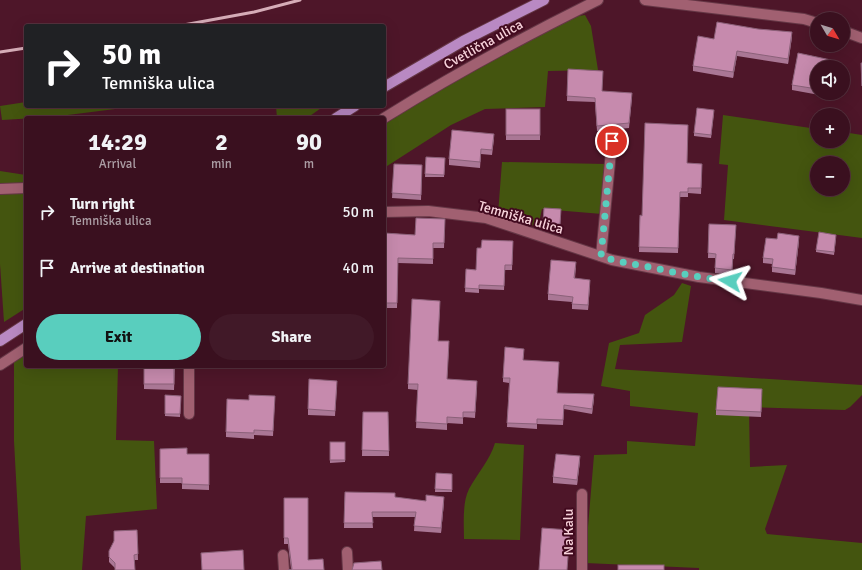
<!DOCTYPE html>
<meta charset="utf-8">
<style>
body{margin:0;font-family:Signika,sans-serif;background:#411928;color:#f1f3f6;height:100vh;display:flex;flex-direction:column;font-size:15px;white-space:nowrap}
*{box-sizing:border-box;margin:0}
p{font-size:13px;color:#ab9da4}
.icon{flex:none;width:22px;height:22px;fill:none;stroke:currentColor;stroke-width:2;stroke-linecap:round;stroke-linejoin:round}
.map{position:relative;flex:1;overflow:hidden}
.sheet{position:absolute;left:24px;top:116px;width:362px;height:252px;display:flex;flex-direction:column;background:#3a101f;border-radius:4px;box-shadow:0 4px 16px #0002,0 0 0 1px #54303d}
.sheet>*{flex:none}
.guide{position:absolute;left:24px;top:24px;width:362px;height:84px;border-radius:4px;box-shadow:0 4px 16px #0002,0 0 0 1px #54303d;background:#202124;color:#fff;overflow:hidden}
.needle{width:26px;rotate:128deg}
.tools{position:absolute;left:810px;top:12px;display:grid;gap:8px}
.tools a{display:grid;place-items:center;width:40px;height:40px;border-radius:50%;background:#3a101f;box-shadow:0 4px 16px #0002,0 0 0 1px #54303d;font-size:20px}
.pin{position:absolute;display:grid;place-items:center;width:34px;height:34px;color:#fff;margin:-17px;border:2px solid #fff;border-radius:50%;box-shadow:0 1px 4px #0007}
.me{position:absolute;width:44px;margin:-22px;rotate:277deg;stroke-linejoin:round;filter:drop-shadow(0 0 3px #0008)}
.turn{display:flex;align-items:center;gap:14px;height:84px;padding:0 12px;font-size:18px}
.turn .icon{width:52px;height:52px;stroke-width:2.5}
.turn b{display:block;font-size:28px;line-height:34px}
.eta{display:flex;justify-content:space-evenly;align-items:center;height:68px;text-align:center}
.eta b{font-size:24px;font-weight:700;line-height:28px}
.button{display:flex;gap:8px;margin-top:auto;padding:8px 12px}
.button a{flex:1;height:46px;border-radius:24px;background:#59cebe;color:#111;font-size:16px;font-weight:700;line-height:46px;text-align:center}
.button a+a{background:#411928;color:#f1f3f6}
ul{padding:0;list-style:none}
li{display:flex;align-items:center;gap:12px;height:56px;padding:0 12px}
li div{flex:1}
li b{display:block;font-size:15px}
li em{font-style:normal}
.map>svg:first-child{display:block}
.green{fill:#44550f;fill-rule:evenodd}
.lines{fill:none;stroke-linecap:round;stroke-linejoin:round}
.minor-casing{stroke:#653746;stroke-width:12}
.major-casing{stroke:#653746;stroke-width:12}
.minor{stroke:#a16071;stroke-width:10}
.major{stroke:#b989c3;stroke-width:10}
.rail{stroke:#d6adb8;stroke-width:3}
.wall{fill:#aa7795}
.shaded-wall{fill:#8b6179}
.building{fill:#c68aad;stroke:#8b6179}
.route{stroke:#59cebe;stroke-width:7;stroke-dasharray:0 12.6}
.labels{text-anchor:middle;stroke-width:4;stroke-linejoin:round;paint-order:stroke}
.street-label{font-size:14px;fill:#f8d3db;stroke:#420a1f}
</style>
<div class="map">
<svg width="862" height="570" viewBox="0 0 862 570">
<rect width="100%" height="100%" fill="#4e1629"/>
<!-- green -->
<g class="green">
<path d="M 585,15 L 591,26 L 598,70 L 548,71 L 545,107 L 485,109 L 451,125 L 384,168 L 384,124 C 445,85 509,52 573,17 Z"/>
<path d="M 26,102 L 26,106 L 139,106 L 52,117 L 2,120 L 0,106 Z"/>
<path d="M 276,106 L 324,106 L 307,118 L 277,118 Z"/>
<path d="M 723,115 L 817,129 L 817,141 L 843,141 L 843,132 L 862,135 L 862,238 L 724,220 L 728,165 L 719,164 ZM 817,163 L 843,163 L 843,189 L 817,189 Z"/>
<path d="M 502,162 L 606,164 L 602,214 L 542,209 L 538,227 L 498,214 Z"/>
<path d="M 0,171 L 26,175 L 26,308 L 4,322 L 0,264 Z"/>
<path d="M 682,283 L 691,286 L 682,342 L 620,345 L 615,369 L 862,385 L 862,395 L 850,407 L 845,410 L 749,407 L 750,467 L 787,465 L 765,529 L 767,534 L 862,543 L 862,570 L 699,570 L 699,568 L 585,563 L 594,455 L 627,454 L 627,441 L 695,446 L 698,413 L 630,406 L 630,391 L 601,386 L 609,343 L 639,333 L 645,315 L 674,295 Z"/>
<path d="M 26,354 L 26,366 L 118,366 L 116,440 L 154,441 L 157,509 L 86,516 L 82,570 L 21,570 L 14,441 L 14,362 Z"/>
<path d="M 495,443 L 524,445 L 520,540 L 464,539 C 464,525 462,503 469,489 C 477,474 490,460 495,443 Z"/>
</g>
<g class="lines">
<!-- minor casing -->
<g class="minor-casing">
<g id="minor">
<path d="M 645,0 L 804,19 L 817,23"/>
<path d="M 843,31 L 862,38"/>
<path d="M 384,118 C 453,75 525,36 598,0"/>
<path d="M 0,189 L 26,188"/>
<path d="M 384,212 L 428,211 L 486,218 L 612,260 L 699,277 L 821,293 L 862,300"/>
<path d="M 601,256 L 612,141"/>
<path d="M 0,365 L 26,348"/>
<path d="M 189,414 L 189,366"/>
<path d="M 582,494 L 582,570"/>
<path d="M 347,552 L 348,570"/>
<path d="M 283,555 L 284,570"/>
</g>
</g>
<!-- major casing -->
<g class="major-casing">
<g id="major">
<path d="M 384,87 L 463,41 L 544,0"/>
<path d="M 336,118 L 355,106"/>
<path d="M 0,341 L 26,324"/>
</g>
</g>
<!-- minor -->
<use href="#minor" class="minor"/>
<!-- major -->
<use href="#major" class="major"/>
<!-- rail -->
<g class="rail">
<path d="M 178,26 L 254,12 L 300,0"/>
<path d="M 0,52 L 26,48"/>
</g>
</g>
<!-- wall -->
<g class="wall">
<path d="M 792,37 L 788,64 L 737,56 L 733,78 L 693,71 L 693,66 L 714,39 Z"/>
<path d="M 798,53 L 831,60 L 830,67 L 817,67 L 817,93 L 825,93 L 825,96 L 792,90 L 792,85 Z"/>
<path d="M 568,69 L 602,91 L 632,98 L 629,128 L 597,131 L 595,102 L 567,101 Z"/>
<rect x="506" y="109" width="34" height="31"/>
<path d="M 714,112 L 711,138 L 694,136 L 694,133 Z"/>
<path d="M 494,139 L 492,155 L 481,154 L 480,168 L 449,165 L 449,159 Z"/>
<path d="M 426,157 L 445,158 L 444,177 L 425,177 Z"/>
<path d="M 687,163 L 702,164 L 701,194 L 688,193 L 688,197 L 680,197 L 678,253 L 639,252 L 640,215 L 642,216 Z"/>
<path d="M 394,164 L 422,165 L 421,200 L 392,198 Z"/>
<path d="M 544,208 L 561,209 L 560,227 L 543,225 Z"/>
<path d="M 445,219 L 444,248 L 433,248 L 433,264 L 398,263 L 397,308 L 384,308 L 384,233 L 415,235 Z"/>
<path d="M 709,224 L 736,225 L 734,259 L 733,259 L 732,275 L 715,273 L 715,258 L 708,258 Z"/>
<path d="M 836,238 L 834,255 L 816,252 L 816,250 Z"/>
<path d="M 777,239 L 799,241 L 795,275 L 772,272 L 772,264 L 763,263 L 763,258 Z"/>
<path d="M 513,241 L 512,270 L 505,270 L 504,290 L 479,289 L 479,293 L 465,292 L 466,269 L 476,270 L 481,248 Z"/>
<path d="M 576,267 L 575,278 L 590,285 L 588,310 L 572,309 L 572,302 L 548,300 L 548,294 Z"/>
<path d="M 440,306 L 438,341 L 449,347 L 447,379 L 477,387 L 475,418 L 463,417 L 463,424 L 447,423 L 447,430 L 416,428 L 418,390 L 408,389 L 408,384 Z"/>
<path d="M 524,354 L 523,360 L 557,393 L 594,399 L 592,414 L 564,409 L 563,425 L 537,424 L 537,429 L 507,427 L 509,383 L 503,382 L 503,378 Z"/>
<path d="M 144,366 L 175,366 L 174,390 L 144,389 Z"/>
<path d="M 241,366 L 258,366 L 258,368 L 241,367 Z"/>
<path d="M 337,386 L 335,416 L 308,415 L 308,409 Z"/>
<path d="M 165,395 L 181,396 L 180,417 L 165,416 Z"/>
<path d="M 762,395 L 761,417 L 716,415 L 716,410 Z"/>
<path d="M 275,396 L 273,436 L 254,435 L 254,439 L 226,437 L 226,432 L 249,400 Z"/>
<path d="M 363,412 L 388,412 L 389,456 L 362,456 Z"/>
<path d="M 330,442 L 345,442 L 345,462 L 330,463 Z"/>
<path d="M 160,449 L 187,454 L 209,454 L 209,490 L 182,489 L 182,483 L 160,483 Z"/>
<path d="M 580,461 L 577,485 L 553,483 L 553,477 Z"/>
<path d="M 436,473 L 452,474 L 452,492 L 435,492 Z"/>
<path d="M 345,492 L 426,501 L 444,502 L 441,533 L 414,531 L 415,517 L 372,517 L 373,528 L 344,528 Z"/>
<path d="M 284,498 L 308,560 L 291,569 L 288,544 L 284,544 Z"/>
<path d="M 137,530 L 138,560 L 135,560 L 115,568 L 109,562 L 109,551 Z"/>
</g>
<!-- shaded-wall -->
<g class="shaded-wall">
<path d="M 792,32 L 792,37 L 788,64 L 788,59 Z"/>
<path d="M 737,51 L 737,56 L 733,78 L 733,72 Z"/>
<path d="M 799,236 L 799,241 L 795,275 L 795,270 Z"/>
<path d="M 590,280 L 590,285 L 588,310 L 588,305 Z"/>
<path d="M 594,394 L 594,399 L 592,414 L 592,409 Z"/>
<path d="M 580,456 L 580,461 L 577,485 L 577,480 Z"/>
<path d="M 444,497 L 444,502 L 441,533 L 441,528 Z"/>
</g>
<!-- building -->
<g class="building">
<path d="M 717,22 L 758,29 L 792,32 L 788,59 L 737,51 L 733,72 L 693,66 L 698,36 L 714,39 Z"/>
<path d="M 798,53 L 831,60 L 829,67 L 817,67 L 817,89 L 792,85 Z"/>
<path d="M 861,63 L 862,63 L 862,86 Z"/>
<path d="M 568,69 L 603,71 L 602,91 L 632,93 L 629,123 L 597,126 L 595,98 L 567,96 Z"/>
<path d="M 697,108 L 714,110 L 711,135 L 694,133 Z"/>
<rect x="506" y="109" width="34" height="26"/>
<path d="M 645,123 L 688,125 L 687,163 L 702,164 L 701,188 L 688,188 L 688,192 L 680,192 L 678,248 L 639,247 L 640,215 L 642,216 Z"/>
<path d="M 452,130 L 494,134 L 492,150 L 481,149 L 480,162 L 449,159 Z"/>
<path d="M 426,157 L 445,158 L 444,175 L 425,174 Z"/>
<path d="M 394,164 L 422,165 L 421,195 L 392,193 Z"/>
<path d="M 544,208 L 561,209 L 560,224 L 543,223 Z"/>
<path d="M 416,218 L 445,219 L 444,243 L 433,243 L 433,259 L 398,258 L 397,303 L 384,303 L 384,233 L 415,235 Z"/>
<path d="M 709,224 L 736,225 L 734,254 L 733,254 L 732,270 L 715,268 L 716,254 L 708,253 Z"/>
<path d="M 819,232 L 836,235 L 834,252 L 816,250 Z"/>
<path d="M 778,233 L 799,236 L 795,270 L 772,267 L 773,259 L 763,258 L 766,238 L 777,239 Z"/>
<path d="M 482,240 L 513,241 L 512,265 L 505,265 L 504,286 L 479,285 L 479,289 L 465,288 L 466,269 L 476,270 L 477,248 L 481,248 Z"/>
<path d="M 551,260 L 576,262 L 574,278 L 590,280 L 588,305 L 572,304 L 573,297 L 548,294 Z"/>
<path d="M 412,299 L 440,301 L 438,341 L 449,341 L 447,379 L 477,381 L 475,412 L 463,412 L 463,418 L 447,417 L 447,424 L 416,422 L 418,384 L 408,384 Z"/>
<path d="M 505,347 L 524,349 L 523,360 L 559,362 L 557,393 L 594,394 L 592,409 L 564,405 L 563,420 L 537,419 L 537,424 L 507,423 L 510,378 L 503,378 Z"/>
<rect x="144" y="366" width="30" height="18"/>
<path d="M 309,379 L 337,381 L 335,411 L 308,409 Z"/>
<path d="M 718,387 L 762,389 L 761,412 L 716,410 Z"/>
<path d="M 165,395 L 181,396 L 180,414 L 165,414 Z"/>
<path d="M 249,395 L 275,396 L 273,431 L 254,430 L 254,433 L 226,432 L 227,399 L 249,400 Z"/>
<path d="M 363,412 L 388,412 L 389,451 L 362,450 Z"/>
<rect x="330" y="442" width="15" height="18"/>
<path d="M 187,448 L 187,454 L 209,454 L 209,485 L 182,484 L 182,478 L 160,478 L 160,449 Z"/>
<path d="M 556,454 L 580,456 L 577,480 L 553,477 Z"/>
<path d="M 436,473 L 452,474 L 452,490 L 435,489 Z"/>
<path d="M 345,492 L 395,493 L 395,497 L 426,501 L 426,495 L 444,497 L 441,528 L 414,526 L 416,512 L 372,512 L 373,523 L 344,523 Z"/>
<path d="M 284,498 L 308,498 L 308,560 L 323,559 L 324,570 L 288,570 L 292,569 L 288,538 L 284,538 Z"/>
<path d="M 542,528 L 570,530 L 567,570 L 539,570 Z"/>
<path d="M 137,530 L 138,554 L 134,555 L 135,570 L 115,570 L 115,563 L 109,557 L 109,551 L 114,541 L 114,531 Z"/>
<path d="M 243,550 L 244,570 L 202,570 L 201,553 Z"/>
<path d="M 381,561 L 382,570 L 352,570 L 354,563 Z"/>
<rect x="618" y="565" width="46" height="5"/>
</g>
<g class="lines">
<!-- route -->
<path class="route" d="M 612,141 L 601,256 C 617,262 633,264 650,267 C 676,273 703,278 730,281"/>
</g>
<g class="labels">
<!-- street labels -->
<g class="street-label">
<text transform="translate(483 44) rotate(-29)" y="5">Cvetlična ulica</text>
<text transform="translate(521 217) rotate(16)" y="5">Temniška ulica</text>
<text transform="translate(568 532) rotate(-90)" y="5">Na Kalu</text>
</g>
</g>
</svg>
<div class="tools">
<a><svg class="needle" viewBox="-14 -14 28 28"><path d="M0-13l5 13h-10z" fill="#e53935"/><path d="M0 13l5-13h-10z" fill="#ab9da4"/></svg></a>
<a><svg class="icon" aria-label="sound" viewBox="0 0 24 24"><path d="M4 9h4l5-4v14l-5-4H4zM17 9q2 3 0 6"/></svg></a>
<a>+</a>
<a>−</a>
</div>
<div class="pin" style="left:612px;top:141px;background:#d93025"><svg class="icon" aria-label="arrive" viewBox="0 0 24 24"><path d="M6 21V4h12l-3 4 3 4H6"/></svg></div>
<svg class="me" style="left:730px;top:281px" viewBox="-20 -20 40 40"><path d="M0-17L14 15 0 8-14 15z" fill="#59cebe" stroke="#fff" stroke-width="4"/></svg>
<div class="guide">
<div class="turn"><svg class="icon" aria-label="right" viewBox="0 0 24 24"><path d="M7 20v-9h11M14 6l5 5-5 5"/></svg><div><b>50 m</b>Temniška ulica</div></div>
</div>
<section class="sheet">
<div class="eta">
<div><b>14:29</b><p>Arrival</p></div>
<div><b>2</b><p>min</p></div>
<div><b>90</b><p>m</p></div>
</div>
<ul>
<li><svg class="icon" aria-label="right" viewBox="0 0 24 24"><path d="M7 20v-9h11M14 6l5 5-5 5"/></svg><div><b>Turn right</b><p>Temniška ulica</p></div><em>50 m</em></li>
<li><svg class="icon" aria-label="arrive" viewBox="0 0 24 24"><path d="M6 21V4h12l-3 4 3 4H6"/></svg><div><b>Arrive at destination</b></div><em>40 m</em></li>
</ul>
<div class="button"><a>Exit</a><a>Share</a></div>
</section>
</div>
